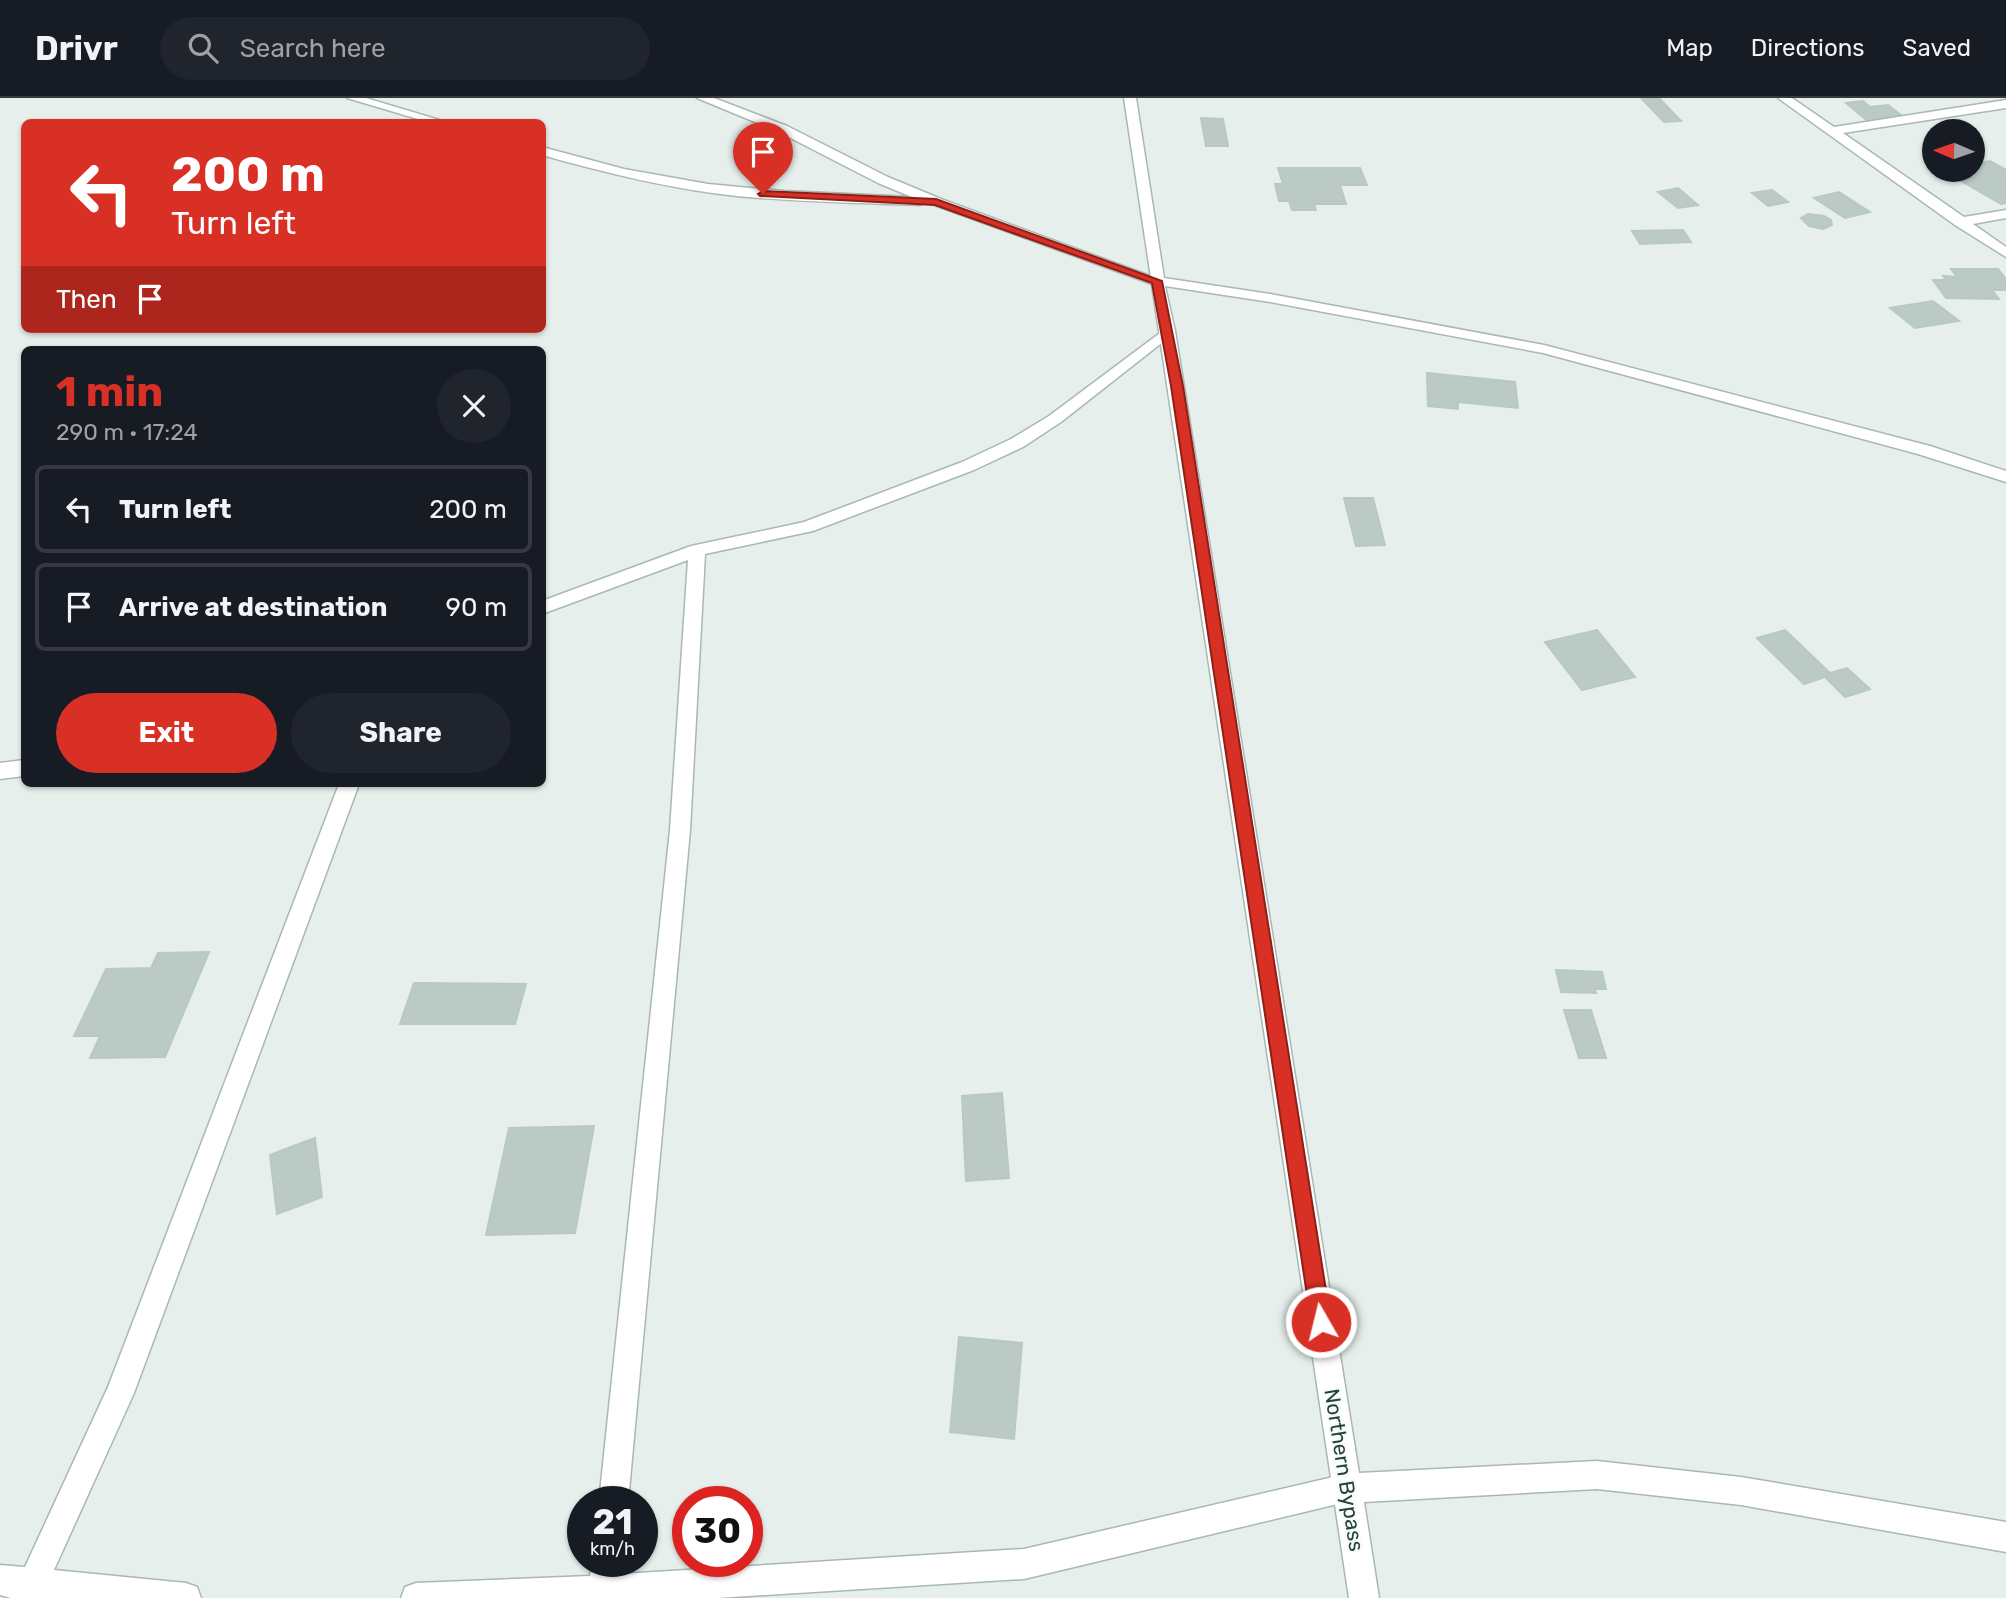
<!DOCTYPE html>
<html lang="en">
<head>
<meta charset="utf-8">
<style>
	body { margin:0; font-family:Rubik,sans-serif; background:#20242c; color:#f1f3f6; height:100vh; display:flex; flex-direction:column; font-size:26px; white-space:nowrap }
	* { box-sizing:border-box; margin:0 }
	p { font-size:23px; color:#9ea1a6 }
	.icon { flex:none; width:38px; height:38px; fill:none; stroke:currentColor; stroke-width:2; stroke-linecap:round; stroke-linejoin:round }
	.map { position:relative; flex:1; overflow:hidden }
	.drawer { position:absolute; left:21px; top:248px; width:525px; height:441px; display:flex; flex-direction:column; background:#171b24; border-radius:10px; box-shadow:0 2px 5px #0004 }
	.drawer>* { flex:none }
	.top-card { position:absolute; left:21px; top:21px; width:525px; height:214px; border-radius:10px; box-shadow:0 2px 5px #0004; background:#d93025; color:#fff; overflow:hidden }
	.needle { width:46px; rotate:272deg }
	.tools { position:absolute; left:1922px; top:21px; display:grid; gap:14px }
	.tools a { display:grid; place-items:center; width:63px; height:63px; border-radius:50%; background:#171b24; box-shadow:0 2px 5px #0004; font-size:35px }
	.speed { position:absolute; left:567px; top:1388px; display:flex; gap:14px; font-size:35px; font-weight:700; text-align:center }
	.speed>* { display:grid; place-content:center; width:91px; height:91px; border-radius:50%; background:#171b24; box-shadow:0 2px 5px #0004; line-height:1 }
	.speed small { font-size:18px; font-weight:400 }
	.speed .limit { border:10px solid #d22; background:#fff; color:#111 }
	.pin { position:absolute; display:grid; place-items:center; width:60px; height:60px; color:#fff; margin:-72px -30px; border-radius:50% 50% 50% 0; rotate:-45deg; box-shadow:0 0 7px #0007 }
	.pin .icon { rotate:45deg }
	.me { position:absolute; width:77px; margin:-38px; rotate:352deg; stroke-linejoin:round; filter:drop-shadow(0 0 5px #0008) }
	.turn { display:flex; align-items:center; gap:24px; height:147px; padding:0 35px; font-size:32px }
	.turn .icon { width:91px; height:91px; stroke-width:2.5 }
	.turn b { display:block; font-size:49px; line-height:60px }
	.then { display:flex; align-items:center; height:66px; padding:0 35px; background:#0003; gap:14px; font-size:26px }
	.round { display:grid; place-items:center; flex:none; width:74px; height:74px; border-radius:37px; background:#20242c }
	.overview { display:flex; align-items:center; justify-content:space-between; height:119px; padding:0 35px }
	h1 { font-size:42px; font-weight:700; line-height:52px; color:#d93025 }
	.cta { display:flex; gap:14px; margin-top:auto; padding:14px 35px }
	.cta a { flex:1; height:80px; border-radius:42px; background:#d93025; color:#fff; font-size:28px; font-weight:700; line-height:80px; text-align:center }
	.cta a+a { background:#20242c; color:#f1f3f6 }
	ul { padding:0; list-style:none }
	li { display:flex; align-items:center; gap:21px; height:88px; margin:0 14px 10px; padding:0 21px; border:4px solid #363941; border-radius:10px }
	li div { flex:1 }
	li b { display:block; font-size:26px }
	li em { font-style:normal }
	header { display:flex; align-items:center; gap:42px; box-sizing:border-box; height:98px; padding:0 35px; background:#171b24; border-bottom:2px solid #363941 }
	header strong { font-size:33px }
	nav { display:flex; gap:38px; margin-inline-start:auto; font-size:24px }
	.search { width:490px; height:63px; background:#20242c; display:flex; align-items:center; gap:18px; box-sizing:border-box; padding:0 24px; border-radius:38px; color:#9ea1a6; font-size:26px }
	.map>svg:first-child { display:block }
</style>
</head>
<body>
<header>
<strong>Drivr</strong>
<div class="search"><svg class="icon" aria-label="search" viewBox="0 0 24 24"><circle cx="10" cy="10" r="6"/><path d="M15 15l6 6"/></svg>Search here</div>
<nav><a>Map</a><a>Directions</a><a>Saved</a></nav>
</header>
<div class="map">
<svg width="2006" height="1500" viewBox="0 0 2006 1500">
	<rect width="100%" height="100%" fill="#e6efeb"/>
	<path fill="#bbcac4" stroke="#b8c9c2" stroke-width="2" d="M 1659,0 L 1681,23 L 1664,24 L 1642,1 Z
		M 1863,3 L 1870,9 L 1888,7 L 1901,17 L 1888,18 L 1892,22 L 1869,24 L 1846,5 Z
		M 1201,20 L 1223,21 L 1228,48 L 1206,48 Z
		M 1990,63 L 2006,72 L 2006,105 L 2001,106 L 1944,73 L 1972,72 L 1972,67 Z
		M 1278,70 L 1360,70 L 1367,87 L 1340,87 L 1346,106 L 1314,106 L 1316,112 L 1292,112 L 1289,103 L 1279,103 L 1275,86 L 1283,86 Z
		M 1678,90 L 1698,107 L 1678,110 L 1658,94 Z
		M 1772,92 L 1788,104 L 1768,108 L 1752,95 Z
		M 1839,94 L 1870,114 L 1845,120 L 1814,100 Z
		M 1808,116 L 1824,118 L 1831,122 L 1832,127 L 1823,131 L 1809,128 L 1801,120 Z
		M 1683,132 L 1691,144 L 1640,146 L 1632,133 Z
		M 1951,171 L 1998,171 L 2006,181 L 2006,192 L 1992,192 L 1999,201 L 1946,200 L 1933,182 L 1946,182 L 1943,178 L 1957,179 Z
		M 1933,203 L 1959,223 L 1915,230 L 1890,210 Z
		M 1427,275 L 1515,284 L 1518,310 L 1458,304 L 1458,311 L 1428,308 Z
		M 1344,400 L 1373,400 L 1385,447 L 1356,448 Z
		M 1597,532 L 1635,579 L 1582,592 L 1545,544 Z
		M 1785,532 L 1830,575 L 1847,570 L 1870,591 L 1845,599 L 1825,579 L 1804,586 L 1757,540 Z
		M 209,854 L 165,959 L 90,960 L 100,938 L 74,938 L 106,871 L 151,870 L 158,855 Z
		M 1556,872 L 1602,874 L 1606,891 L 1595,891 L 1596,895 L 1561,894 Z
		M 414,885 L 526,886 L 515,926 L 400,926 Z
		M 1564,912 L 1591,912 L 1606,960 L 1579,960 Z
		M 1002,995 L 1009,1080 L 966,1083 L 962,998 Z
		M 594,1028 L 575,1135 L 486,1137 L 509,1030 Z
		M 315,1040 L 322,1099 L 277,1116 L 270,1057 Z
		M 959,1239 L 1022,1245 L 1014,1341 L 950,1334 Z"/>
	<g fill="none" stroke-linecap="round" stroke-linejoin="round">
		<g stroke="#a8b8b2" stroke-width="3">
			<path id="service" d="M 347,0 L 366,0 L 446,24 L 428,24 Z
				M 697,0 L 714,0 L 787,28 L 888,79 L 941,101 L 1164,183 L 1157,187 L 1152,186 L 926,104 L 920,107 C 859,105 798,104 737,98 C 671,91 606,75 542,57 L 542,49 L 624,71 L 708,86 L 784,93 L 912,99 L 878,85 L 779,34 Z
				M 1168,229 L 1173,230 L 1175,233 L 1173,236 L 1061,324 L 1023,349 L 974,372 L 813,433 L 705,456 L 690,732 L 628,1404 L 599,1404 L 670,732 L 688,462 L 542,516 L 542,503 L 691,448 L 804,424 L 962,364 L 1011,341 L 1049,318 Z
				M 24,662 L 24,678 L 0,681 L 0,665 Z
				M 339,686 L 359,686 L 134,1295 L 54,1472 L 186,1485 L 197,1489 L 201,1500 L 11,1500 L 0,1497 L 0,1467 L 25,1469 L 108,1289 Z
				M 1346,1376 L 1356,1380 L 1360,1390 L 1356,1400 L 1346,1404 L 1024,1481 L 717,1500 L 401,1500 L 405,1489 L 416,1485 L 590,1478 L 592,1463 L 622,1463 L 621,1476 L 1024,1451 Z"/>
		</g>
		<g stroke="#a8b8b2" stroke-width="3">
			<path id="minor" d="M 1124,0 L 1136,0 L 1164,180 L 1270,196 L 1544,247 L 1930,348 L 2006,373 L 2006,384 L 1918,356 L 1543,255 L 1270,204 L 1165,188 L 1175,233 L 1359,1375 L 1597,1363 L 1741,1379 L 2006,1424 L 2006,1454 L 1741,1407 L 1597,1391 L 1364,1404 L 1379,1500 L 1349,1500 Z
				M 1778,0 L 1792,0 L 1834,29 L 2006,2 L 2006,10 L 1843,35 L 1964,119 L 2006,112 L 2006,120 L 1973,126 L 2006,149 L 2006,159 L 1955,127 Z"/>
		</g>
		<use href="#service" fill="#fff" fill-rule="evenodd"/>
		<use href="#minor" fill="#fff" fill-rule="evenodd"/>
	</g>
	<path fill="#d93025" stroke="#8d1f18" stroke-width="2" d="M 763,93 L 936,101 L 1162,183 L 1183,288 L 1331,1224 L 1328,1231 L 1321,1234 L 1314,1231 L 1311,1224 L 1171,288 L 1152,185 L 935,107 L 760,98 L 758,96 Z"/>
	<g text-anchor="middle" stroke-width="5" stroke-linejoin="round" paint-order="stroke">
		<g font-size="21" fill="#24423a" stroke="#f7fbf9">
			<text transform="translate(1344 1372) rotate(81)" y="7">Northern Bypass</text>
		</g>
	</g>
</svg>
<div class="tools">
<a><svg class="needle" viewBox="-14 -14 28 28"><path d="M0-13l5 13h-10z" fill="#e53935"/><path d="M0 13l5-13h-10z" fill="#9ea1a6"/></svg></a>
</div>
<div class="speed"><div>21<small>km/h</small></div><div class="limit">30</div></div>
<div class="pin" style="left:763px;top:96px;background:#d93025"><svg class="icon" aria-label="arrive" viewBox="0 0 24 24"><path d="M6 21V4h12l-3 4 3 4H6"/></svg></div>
<svg class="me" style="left:1321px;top:1224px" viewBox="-20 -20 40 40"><circle r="17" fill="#d93025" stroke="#fff" stroke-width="3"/><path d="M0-11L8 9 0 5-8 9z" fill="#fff"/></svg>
<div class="top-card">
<div class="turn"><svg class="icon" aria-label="left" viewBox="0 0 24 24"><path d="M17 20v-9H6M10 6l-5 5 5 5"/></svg><div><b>200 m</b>Turn left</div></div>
<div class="then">Then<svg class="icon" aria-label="arrive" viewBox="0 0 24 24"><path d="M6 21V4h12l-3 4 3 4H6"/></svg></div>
</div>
<section class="drawer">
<div class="overview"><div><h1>1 min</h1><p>290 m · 17:24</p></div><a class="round"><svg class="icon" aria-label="close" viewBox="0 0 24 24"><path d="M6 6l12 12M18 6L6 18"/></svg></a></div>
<ul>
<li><svg class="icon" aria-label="left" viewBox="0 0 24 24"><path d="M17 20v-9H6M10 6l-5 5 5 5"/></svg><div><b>Turn left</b></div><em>200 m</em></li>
<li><svg class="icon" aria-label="arrive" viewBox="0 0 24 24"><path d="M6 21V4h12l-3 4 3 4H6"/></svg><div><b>Arrive at destination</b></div><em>90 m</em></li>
</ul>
<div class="cta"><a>Exit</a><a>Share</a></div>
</section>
</div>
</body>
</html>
